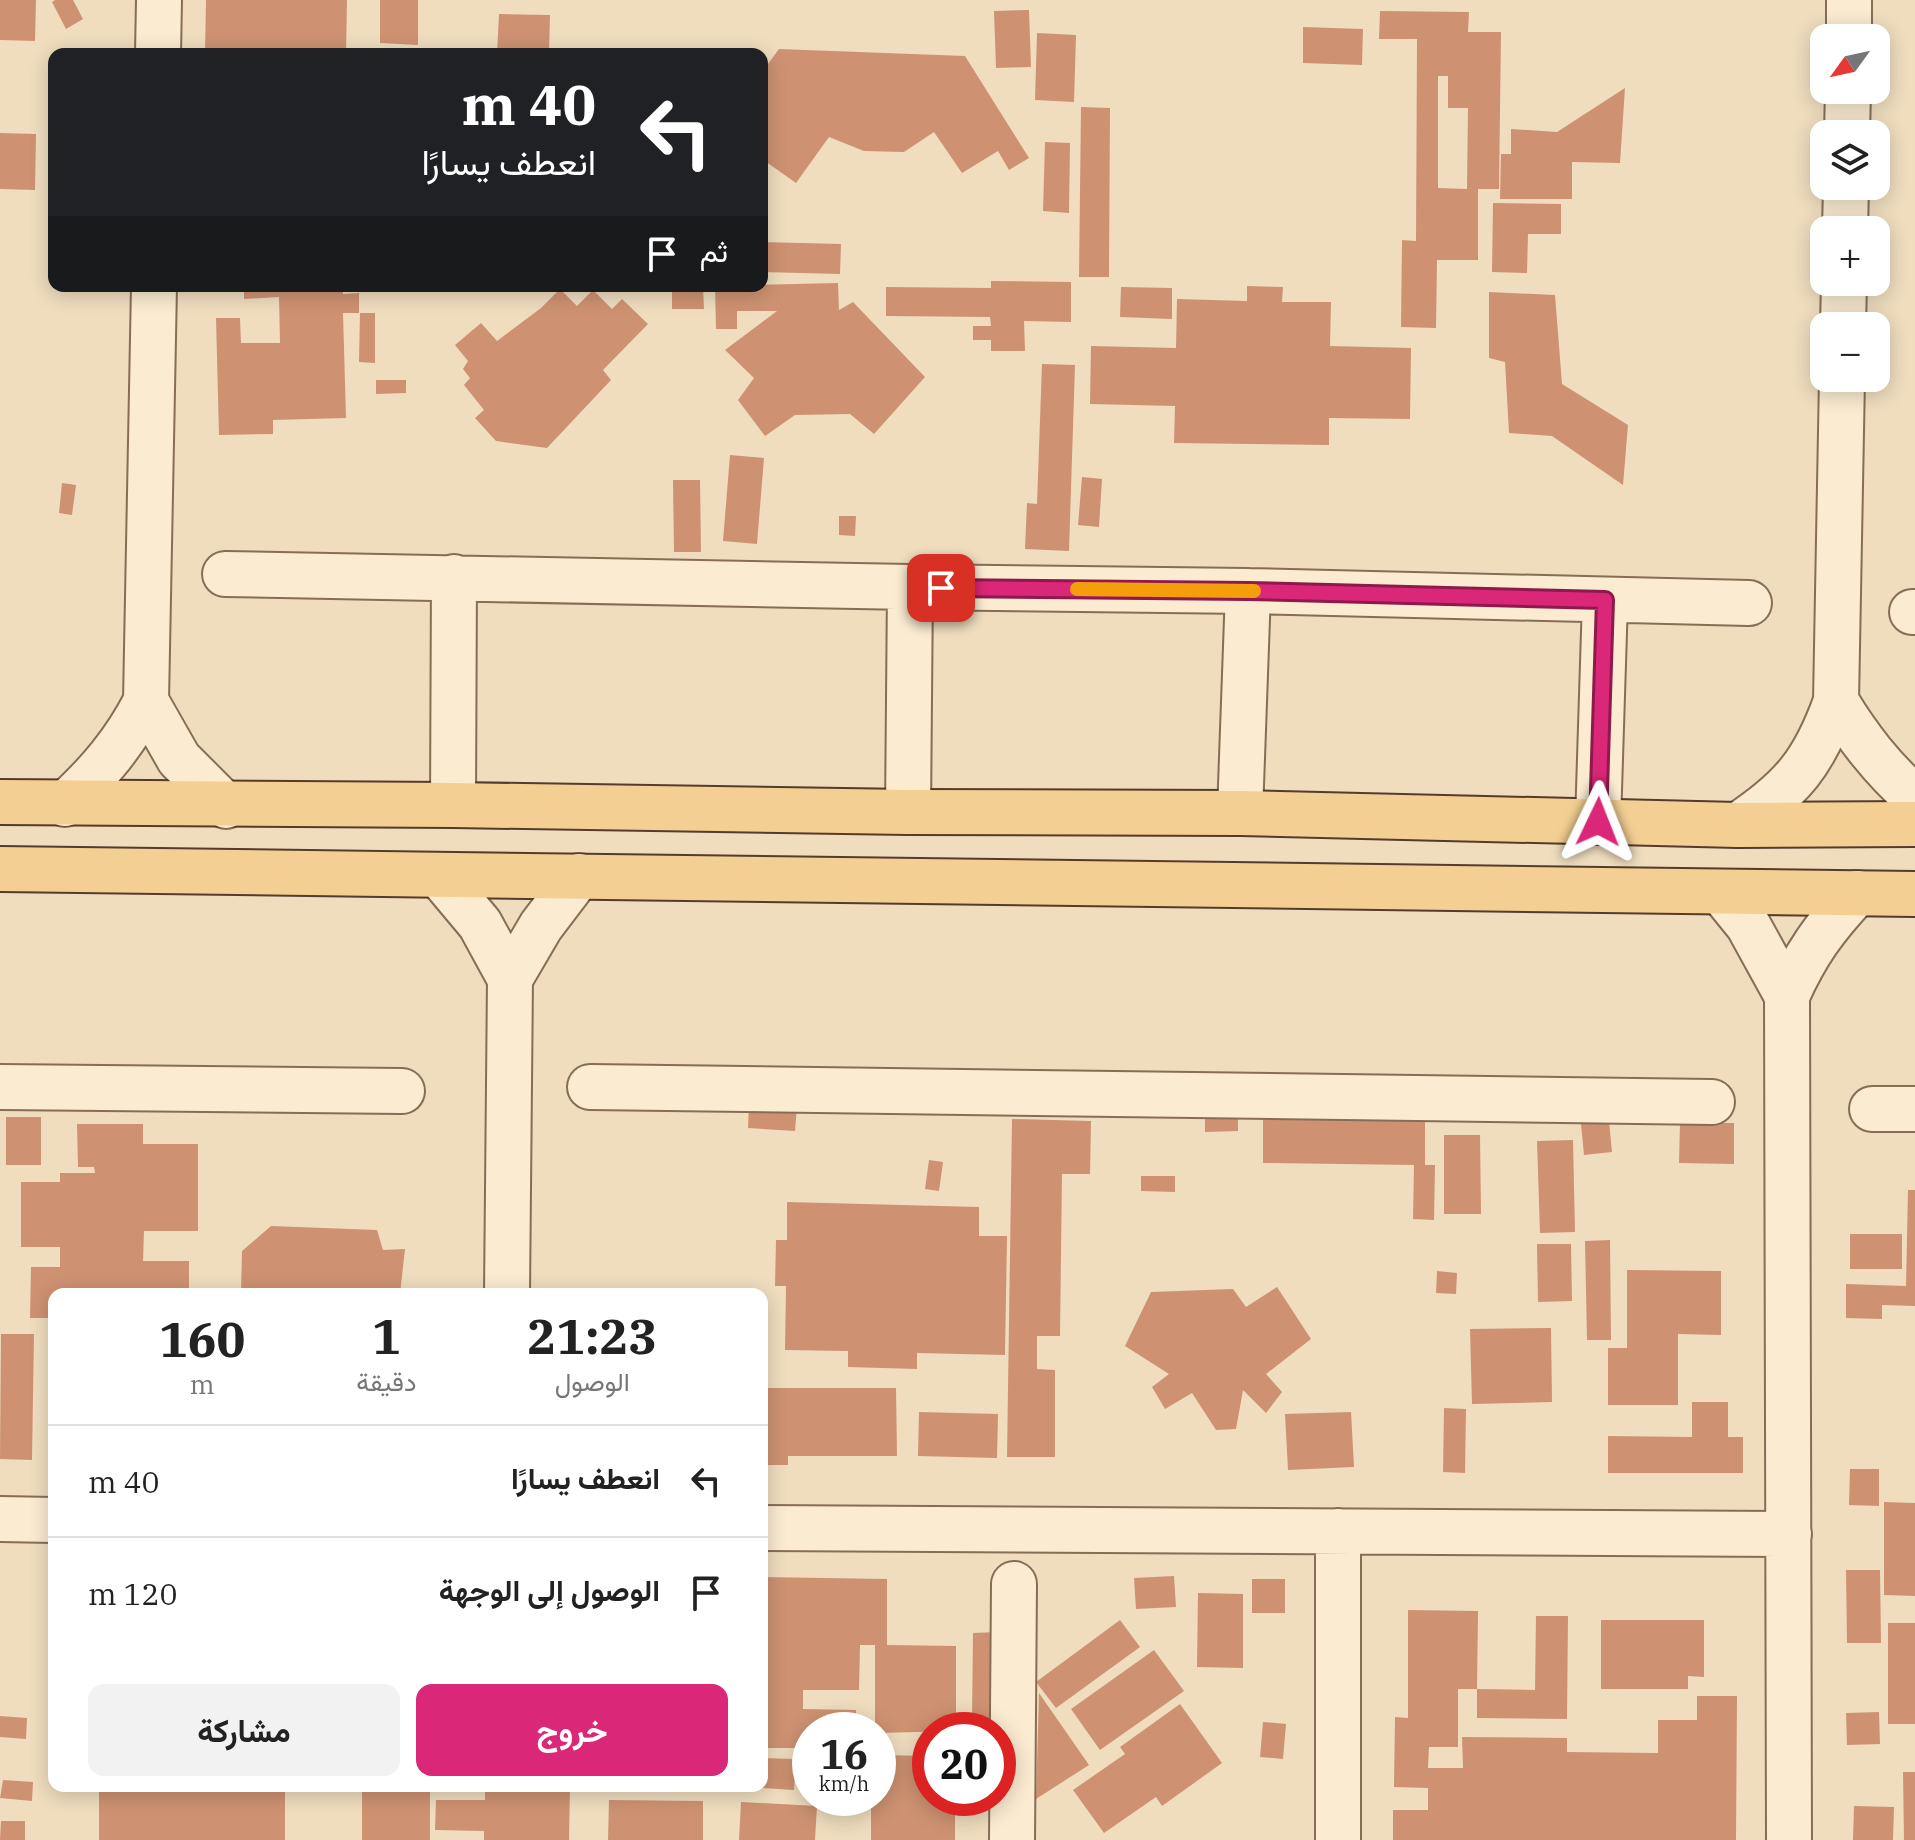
<!DOCTYPE html>
<html lang="ar">
<head>
<meta charset="utf-8">
<style>
	body { margin:0; font-family:"IBM Plex Serif",Vazirmatn,serif; background:#f2f2f2; color:#222; direction:rtl; height:100vh; display:flex; flex-direction:column; font-size:30px; white-space:nowrap }
	* { box-sizing:border-box; margin:0 }
	p { font-size:26px; color:#767676 }
	.icon { flex:none; width:44px; height:44px; fill:none; stroke:currentColor; stroke-width:2; stroke-linecap:round; stroke-linejoin:round }
	.map { position:relative; flex:1; overflow:hidden; direction:ltr }
	.sheet { position:absolute; left:48px; top:1288px; width:720px; height:504px; display:flex; flex-direction:column; background:#fff; border-radius:16px; box-shadow:0 4px 20px #0003; direction:rtl }
	.sheet>* { flex:none }
	.guide { position:absolute; left:48px; top:48px; width:720px; height:244px; border-radius:16px; box-shadow:0 4px 20px #0003; direction:rtl; background:#202124; color:#fff; overflow:hidden }
	.needle { width:52px; rotate:237deg }
	.tools { position:absolute; left:1810px; top:24px; display:grid; gap:16px }
	.tools a { display:grid; place-items:center; width:80px; height:80px; border-radius:16px; background:#fff; box-shadow:0 4px 20px #0003; font-size:40px }
	.speed { position:absolute; left:792px; top:1712px; display:flex; gap:16px; font-size:40px; font-weight:700; text-align:center }
	.speed>* { display:grid; place-content:center; width:104px; height:104px; border-radius:50%; background:#fff; box-shadow:0 4px 20px #0003; line-height:1 }
	.speed small { font-size:20px; font-weight:400 }
	.speed .limit { border:12px solid #d22; background:#fff; color:#111 }
	.pin { position:absolute; display:grid; place-items:center; width:68px; height:68px; color:#fff; margin:-34px; border-radius:16px; box-shadow:0 4px 12px #0006 }
	.me { position:absolute; width:88px; margin:-44px; rotate:2deg; stroke-linejoin:round; filter:drop-shadow(0 0 6px #0008) }
	.turn { display:flex; align-items:center; gap:28px; height:168px; padding:0 40px; font-size:36px }
	.turn .icon { width:104px; height:104px; stroke-width:2.5 }
	.turn b { display:block; font-size:56px; line-height:68px }
	.then { display:flex; align-items:center; height:76px; padding:0 40px; background:#0003; gap:16px; font-size:30px }
	.eta { display:flex; justify-content:space-evenly; align-items:center; height:136px; text-align:center }
	.eta b { font-size:48px; font-weight:700; line-height:56px }
	.button { display:flex; gap:16px; margin-top:auto; padding:16px 40px }
	.button a { flex:1; height:92px; border-radius:16px; background:#db2777; color:#fff; font-size:32px; font-weight:700; line-height:92px; text-align:center }
	.button a+a { background:#f2f2f2; color:#222 }
	ul { padding:0; list-style:none }
	li { display:flex; align-items:center; gap:24px; height:112px; padding:0 40px; border-top:2px solid #e0e0e0 }
	li div { flex:1 }
	li b { display:block; font-size:30px }
	li em { font-style:normal }
	.map>svg:first-child { display:block }
</style>
</head>
<body>
<div class="map">
<svg width="1915" height="1840" viewBox="0 0 1915 1840">
	<rect width="100%" height="100%" fill="#efddbe"/>
	<path fill="#ce9272" fill-rule="evenodd" d="M 0,0 L 36,0 L 35,41 L 0,40 Z
		M 55,0 L 73,0 L 83,19 L 66,29 L 52,2 Z
		M 206,0 L 347,0 L 346,54 L 205,54 Z
		M 380,0 L 418,0 L 418,45 L 380,43 Z
		M 1029,10 L 1031,67 L 996,68 L 994,11 Z
		M 1380,11 L 1469,12 L 1468,32 L 1501,32 L 1499,189 L 1478,189 L 1478,260 L 1437,260 L 1436,328 L 1401,327 L 1402,240 L 1416,241 L 1417,39 L 1379,39 ZM 1438,76 L 1448,76 L 1448,108 L 1468,108 L 1467,189 L 1438,188 Z
		M 499,14 L 550,15 L 549,54 L 497,54 Z
		M 1303,27 L 1363,29 L 1362,65 L 1303,63 Z
		M 1037,33 L 1076,35 L 1074,102 L 1035,100 Z
		M 779,49 L 965,56 L 1029,158 L 1009,170 L 998,151 L 962,173 L 934,132 L 904,152 L 864,151 L 829,137 L 796,183 L 762,159 L 762,72 Z
		M 1625,88 L 1620,163 L 1572,162 L 1572,199 L 1500,199 L 1501,154 L 1511,154 L 1511,129 L 1557,132 Z
		M 1081,107 L 1110,108 L 1109,277 L 1079,277 Z
		M 0,133 L 36,134 L 35,190 L 0,189 Z
		M 1045,142 L 1070,143 L 1069,213 L 1043,211 Z
		M 1493,203 L 1561,204 L 1561,234 L 1528,234 L 1527,273 L 1492,272 Z
		M 762,242 L 841,244 L 840,274 L 762,272 Z
		M 991,281 L 1071,282 L 1071,322 L 1024,321 L 1025,351 L 991,351 L 991,340 L 973,340 L 973,326 L 991,326 L 990,317 L 886,316 L 886,287 L 991,288 Z
		M 838,283 L 839,310 L 853,302 L 925,377 L 874,434 L 850,414 L 795,415 L 765,436 L 738,400 L 754,378 L 725,350 L 777,311 L 737,311 L 737,329 L 716,329 L 715,286 Z
		M 244,286 L 354,286 L 354,289 L 343,289 L 343,294 L 359,293 L 359,313 L 343,313 L 346,418 L 273,420 L 273,434 L 219,435 L 216,318 L 240,318 L 241,343 L 280,343 L 279,297 L 244,299 Z
		M 672,286 L 703,286 L 704,309 L 672,309 Z
		M 1247,286 L 1283,287 L 1282,302 L 1331,302 L 1330,346 L 1411,348 L 1410,419 L 1329,418 L 1329,445 L 1174,443 L 1175,406 L 1090,404 L 1091,346 L 1176,348 L 1177,299 L 1247,301 Z
		M 1121,287 L 1172,288 L 1172,319 L 1120,317 Z
		M 560,289 L 577,306 L 593,290 L 612,309 L 622,299 L 648,324 L 603,370 L 611,380 L 547,448 L 496,441 L 475,418 L 484,410 L 464,385 L 470,378 L 463,369 L 468,361 L 455,345 L 481,323 L 497,341 L 541,308 Z
		M 1489,292 L 1555,295 L 1562,384 L 1628,425 L 1623,485 L 1552,436 L 1509,433 L 1505,362 L 1489,358 Z
		M 360,313 L 375,313 L 375,363 L 359,362 Z
		M 1042,364 L 1075,365 L 1069,551 L 1025,549 L 1027,503 L 1037,504 Z
		M 376,380 L 406,380 L 406,393 L 376,394 Z
		M 730,455 L 764,458 L 757,544 L 723,541 Z
		M 1082,477 L 1102,479 L 1099,527 L 1078,525 Z
		M 673,480 L 700,480 L 701,552 L 674,552 Z
		M 62,483 L 76,485 L 72,515 L 59,513 Z
		M 839,516 L 856,516 L 855,536 L 839,535 Z
		M 749,1103 L 797,1107 L 795,1131 L 748,1128 Z
		M 1205,1116 L 1238,1116 L 1238,1131 L 1205,1132 Z
		M 6,1117 L 41,1117 L 41,1165 L 6,1165 Z
		M 1263,1117 L 1425,1119 L 1425,1165 L 1435,1165 L 1434,1220 L 1413,1219 L 1414,1165 L 1263,1163 Z
		M 1012,1119 L 1091,1121 L 1090,1174 L 1062,1174 L 1060,1336 L 1037,1336 L 1037,1369 L 1055,1370 L 1055,1457 L 1007,1457 Z
		M 1609,1121 L 1612,1152 L 1584,1155 L 1581,1124 Z
		M 1680,1123 L 1734,1123 L 1734,1164 L 1679,1163 Z
		M 77,1124 L 143,1124 L 143,1144 L 198,1144 L 198,1231 L 144,1231 L 143,1261 L 189,1261 L 189,1294 L 54,1294 L 54,1318 L 30,1318 L 31,1267 L 60,1267 L 60,1247 L 21,1247 L 21,1182 L 60,1182 L 60,1173 L 95,1173 L 94,1167 L 78,1167 Z
		M 1444,1135 L 1480,1135 L 1481,1214 L 1444,1214 Z
		M 1573,1140 L 1575,1232 L 1540,1233 L 1537,1141 Z
		M 929,1160 L 943,1162 L 939,1191 L 925,1189 Z
		M 1141,1176 L 1175,1176 L 1175,1192 L 1141,1191 Z
		M 1908,1190 L 1915,1190 L 1915,1306 L 1882,1305 L 1882,1319 L 1846,1318 L 1846,1284 L 1906,1286 Z
		M 787,1202 L 979,1207 L 979,1236 L 1007,1236 L 1005,1355 L 917,1353 L 917,1369 L 848,1367 L 848,1351 L 785,1350 L 786,1286 L 775,1286 L 776,1240 L 787,1240 Z
		M 271,1226 L 377,1230 L 383,1250 L 405,1249 L 400,1294 L 241,1294 L 242,1251 Z
		M 1850,1234 L 1902,1234 L 1902,1269 L 1850,1269 Z
		M 1610,1240 L 1611,1340 L 1587,1340 L 1585,1241 Z
		M 1537,1244 L 1571,1244 L 1572,1301 L 1538,1302 Z
		M 1627,1270 L 1721,1271 L 1721,1335 L 1678,1334 L 1678,1405 L 1608,1405 L 1608,1348 L 1627,1348 Z
		M 1437,1271 L 1457,1273 L 1456,1294 L 1436,1293 Z
		M 1277,1287 L 1311,1339 L 1266,1374 L 1282,1392 L 1266,1413 L 1243,1390 L 1236,1429 L 1216,1430 L 1192,1393 L 1165,1409 L 1152,1387 L 1169,1374 L 1125,1346 L 1151,1292 L 1233,1289 L 1246,1307 Z
		M 1551,1328 L 1552,1402 L 1472,1404 L 1470,1329 Z
		M 1,1334 L 34,1334 L 32,1460 L 0,1459 Z
		M 762,1388 L 896,1388 L 897,1456 L 788,1456 L 788,1465 L 762,1465 Z
		M 1692,1402 L 1728,1402 L 1728,1437 L 1743,1437 L 1743,1473 L 1608,1473 L 1608,1436 L 1692,1437 Z
		M 1444,1408 L 1466,1409 L 1465,1473 L 1443,1472 Z
		M 919,1412 L 998,1414 L 997,1458 L 918,1456 Z
		M 1351,1412 L 1354,1467 L 1288,1470 L 1285,1414 Z
		M 1850,1469 L 1879,1469 L 1879,1506 L 1849,1505 Z
		M 1884,1502 L 1915,1503 L 1915,1596 L 1884,1595 Z
		M 1846,1570 L 1880,1570 L 1881,1643 L 1847,1643 Z
		M 1174,1576 L 1176,1607 L 1136,1609 L 1134,1578 Z
		M 762,1577 L 887,1579 L 887,1645 L 956,1646 L 956,1717 L 972,1718 L 973,1633 L 997,1632 L 997,1730 L 878,1733 L 878,1730 L 875,1730 L 875,1645 L 860,1645 L 859,1690 L 803,1690 L 803,1709 L 856,1710 L 856,1730 L 810,1730 L 810,1748 L 762,1748 Z
		M 1252,1579 L 1285,1579 L 1285,1613 L 1252,1613 Z
		M 1198,1593 L 1243,1594 L 1243,1668 L 1197,1667 Z
		M 1408,1610 L 1478,1611 L 1477,1689 L 1535,1690 L 1536,1616 L 1568,1616 L 1567,1719 L 1477,1718 L 1477,1689 L 1458,1689 L 1458,1747 L 1429,1747 L 1428,1768 L 1463,1768 L 1462,1737 L 1567,1738 L 1567,1752 L 1658,1753 L 1658,1720 L 1697,1720 L 1697,1696 L 1737,1696 L 1736,1840 L 1393,1840 L 1393,1810 L 1428,1810 L 1428,1788 L 1394,1787 L 1395,1717 L 1408,1718 Z
		M 1120,1620 L 1140,1647 L 1056,1708 L 1036,1682 Z
		M 1601,1620 L 1704,1620 L 1704,1677 L 1688,1676 L 1688,1689 L 1601,1689 Z
		M 1888,1623 L 1915,1623 L 1915,1724 L 1888,1724 Z
		M 1154,1650 L 1184,1691 L 1100,1750 L 1071,1709 Z
		M 1039,1693 L 1089,1765 L 1036,1799 Z
		M 1180,1704 L 1222,1763 L 1162,1806 L 1156,1797 L 1104,1833 L 1073,1790 L 1125,1754 L 1120,1747 Z
		M 1879,1712 L 1880,1744 L 1847,1745 L 1846,1713 Z
		M 0,1716 L 27,1718 L 26,1739 L 0,1737 Z
		M 1263,1722 L 1286,1724 L 1283,1759 L 1260,1757 Z
		M 878,1755 L 930,1756 L 930,1798 L 996,1798 L 996,1808 L 955,1808 L 955,1840 L 871,1840 L 871,1807 L 858,1807 L 858,1798 L 878,1798 Z
		M 762,1758 L 796,1759 L 794,1790 L 762,1788 Z
		M 1903,1772 L 1915,1772 L 1915,1840 L 1904,1840 Z
		M 3,1780 L 33,1782 L 32,1801 L 0,1798 Z
		M 99,1786 L 285,1786 L 285,1840 L 99,1840 Z
		M 362,1786 L 430,1786 L 430,1840 L 362,1840 Z
		M 505,1786 L 570,1786 L 569,1840 L 484,1840 L 484,1831 L 435,1830 L 436,1800 L 485,1800 L 485,1789 L 505,1789 Z
		M 635,1786 L 697,1786 L 697,1790 L 635,1790 Z
		M 609,1800 L 703,1801 L 703,1840 L 608,1840 Z
		M 741,1802 L 817,1806 L 815,1840 L 739,1840 Z
		M 1854,1806 L 1894,1807 L 1893,1840 L 1853,1840 Z
		M 1,1821 L 25,1821 L 25,1840 L 0,1840 Z"/>
	<g fill="none" stroke-linecap="round" stroke-linejoin="round">
		<g stroke="#876d56" stroke-width="48">
			<path id="minor" d="M 1849,38 L 1849,0
				M 158,54 L 159,0
				M 1847,134 L 1848,90
				M 1845,230 L 1846,186
				M 1843,326 L 1844,282
				M 225,574 L 910,587 L 1248,591 L 1749,603
				M 1912,612 L 1915,612
				M 146,701 L 179,759 L 226,806
				M 1836,701 C 1859,739 1882,768 1915,798
				M 65,804 C 99,773 125,742 146,701 L 154,286
				M 453,805 L 454,577
				M 908,812 L 910,587
				M 1240,813 L 1248,591
				M 1598,822 L 1605,600
				M 1738,825 C 1792,789 1814,763 1836,701 L 1842,378
				M 439,875 L 480,924 L 510,979
				M 1722,893 L 1748,925 L 1787,996
				M 0,1087 L 402,1091
				M 590,1087 L 1712,1102
				M 1872,1109 L 1915,1109
				M 507,1294 L 510,979 L 541,926 L 579,876
				M 0,1519 L 54,1520
				M 762,1528 L 1789,1534
				M 1012,1840 L 1014,1584
				M 1338,1840 L 1338,1531
				M 1789,1840 L 1787,996 C 1806,953 1825,927 1857,893"/>
		</g>
		<g stroke="#543b2b" stroke-width="48">
			<path id="major" d="M 0,802 L 453,805 L 908,812 L 1240,813 L 1738,825 L 1915,824
				M 0,869 L 1915,894"/>
		</g>
		<use href="#minor" stroke="#faebd1" stroke-width="44"/>
		<use href="#major" stroke="#f4cf93" stroke-width="44"/>
	</g>
	<g fill="none" stroke-linecap="round" stroke-linejoin="round">
		<g stroke="#8e194d" stroke-width="20">
			<path id="route" d="M 941,588 L 1248,591 L 1605,600 L 1598,822"/>
		</g>
		<use href="#route" stroke="#db2777" stroke-width="14"/>
		<path stroke="#f59e0b" stroke-width="14" d="M 1077,589 L 1254,591"/>
	</g>
</svg>
<div class="tools">
<a><svg class="needle" viewBox="-14 -14 28 28"><path d="M0-13l5 13h-10z" fill="#e53935"/><path d="M0 13l5-13h-10z" fill="#767676"/></svg></a>
<a><svg class="icon" aria-label="layers" viewBox="0 0 24 24"><path d="M12 4l9 5-9 5-9-5zM3 14l9 5 9-5"/></svg></a>
<a>+</a>
<a>−</a>
</div>
<div class="speed"><div>16<small>km/h</small></div><div class="limit">20</div></div>
<div class="pin" style="left:941px;top:588px;background:#d93025"><svg class="icon" aria-label="arrive" viewBox="0 0 24 24"><path d="M6 21V4h12l-3 4 3 4H6"/></svg></div>
<svg class="me" style="left:1598px;top:822px" viewBox="-20 -20 40 40"><path d="M0-17L14 15 0 8-14 15z" fill="#db2777" stroke="#fff" stroke-width="4"/></svg>
<div class="guide">
<div class="turn"><svg class="icon" aria-label="left" viewBox="0 0 24 24"><path d="M17 20v-9H6M10 6l-5 5 5 5"/></svg><div><b>40 m</b>انعطف يسارًا</div></div>
<div class="then">ثم<svg class="icon" aria-label="arrive" viewBox="0 0 24 24"><path d="M6 21V4h12l-3 4 3 4H6"/></svg></div>
</div>
<section class="sheet">
<div class="eta">
<div><b>21:23</b><p>الوصول</p></div>
<div><b>1</b><p>دقيقة</p></div>
<div><b>160</b><p>m</p></div>
</div>
<ul>
<li><svg class="icon" aria-label="left" viewBox="0 0 24 24"><path d="M17 20v-9H6M10 6l-5 5 5 5"/></svg><div><b>انعطف يسارًا</b></div><em>40 m</em></li>
<li><svg class="icon" aria-label="arrive" viewBox="0 0 24 24"><path d="M6 21V4h12l-3 4 3 4H6"/></svg><div><b>الوصول إلى الوجهة</b></div><em>120 m</em></li>
</ul>
<div class="button"><a>خروج</a><a>مشاركة</a></div>
</section>
</div>
</body>
</html>
